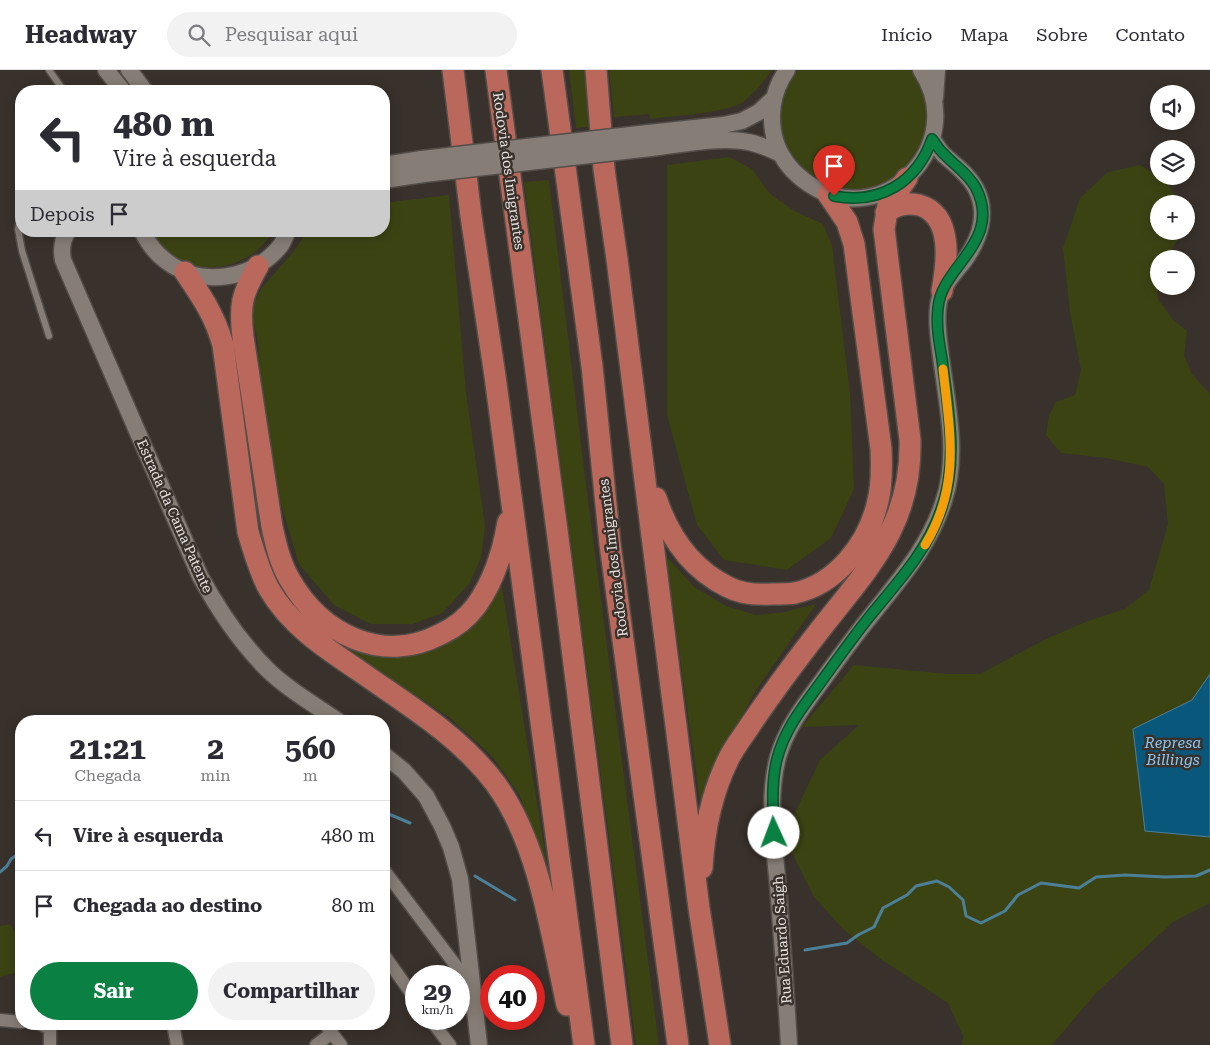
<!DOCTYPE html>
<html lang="pt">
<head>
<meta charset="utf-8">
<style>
	body { margin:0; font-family:"Roboto Serif",serif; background:#f2f2f3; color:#2b2b33; height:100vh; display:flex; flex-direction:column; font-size:19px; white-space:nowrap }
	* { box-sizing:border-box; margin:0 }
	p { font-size:16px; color:#7c7c81 }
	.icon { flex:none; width:28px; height:28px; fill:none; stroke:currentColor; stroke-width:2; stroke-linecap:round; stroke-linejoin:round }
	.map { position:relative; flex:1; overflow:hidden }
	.details { position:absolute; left:15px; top:645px; width:375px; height:315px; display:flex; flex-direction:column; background:#fff; border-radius:20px; box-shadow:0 2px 12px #0003 }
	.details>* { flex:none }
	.banner { position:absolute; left:15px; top:15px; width:375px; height:152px; border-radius:20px; box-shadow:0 2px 12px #0003; background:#fff; color:#2b2b33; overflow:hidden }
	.fabs { position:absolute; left:1150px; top:15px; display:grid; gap:10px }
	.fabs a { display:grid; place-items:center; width:45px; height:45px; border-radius:50%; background:#fff; box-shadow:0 2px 12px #0003; font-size:25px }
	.speed { position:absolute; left:405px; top:895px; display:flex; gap:10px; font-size:25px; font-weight:700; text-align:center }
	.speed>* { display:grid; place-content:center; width:65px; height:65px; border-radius:50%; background:#fff; box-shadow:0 2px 12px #0003; line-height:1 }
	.speed small { font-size:12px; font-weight:400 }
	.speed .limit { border:8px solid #d22; background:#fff; color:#111 }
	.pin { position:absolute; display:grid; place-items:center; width:42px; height:42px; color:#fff; margin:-51px -21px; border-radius:50% 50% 50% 0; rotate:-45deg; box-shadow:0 0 5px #0007 }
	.pin .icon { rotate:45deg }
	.me { position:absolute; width:55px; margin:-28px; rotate:358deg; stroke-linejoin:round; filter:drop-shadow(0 0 4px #0008) }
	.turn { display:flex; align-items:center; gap:18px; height:105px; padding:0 15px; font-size:22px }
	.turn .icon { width:65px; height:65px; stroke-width:2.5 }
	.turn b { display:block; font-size:35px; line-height:42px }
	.then { display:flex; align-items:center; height:48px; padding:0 15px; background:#0003; gap:10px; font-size:19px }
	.eta { display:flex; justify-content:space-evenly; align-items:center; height:85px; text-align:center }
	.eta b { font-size:30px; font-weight:700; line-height:35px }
	.button { display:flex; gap:10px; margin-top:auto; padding:10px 15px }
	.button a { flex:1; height:58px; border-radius:30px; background:#0b8043; color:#fff; font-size:20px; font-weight:700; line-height:58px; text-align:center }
	.button a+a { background:#f2f2f3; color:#2b2b33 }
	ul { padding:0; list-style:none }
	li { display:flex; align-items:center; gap:15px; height:70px; padding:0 15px; border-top:1px solid #e1e1e2 }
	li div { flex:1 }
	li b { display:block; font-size:19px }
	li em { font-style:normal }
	header { display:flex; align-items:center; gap:30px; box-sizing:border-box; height:70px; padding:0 25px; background:#fff; border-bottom:1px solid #e1e1e2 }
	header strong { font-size:24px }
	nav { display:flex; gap:28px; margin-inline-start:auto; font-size:18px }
	.search { width:350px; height:45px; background:#f2f2f3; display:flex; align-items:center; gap:12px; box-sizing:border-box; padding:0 18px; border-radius:28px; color:#7c7c81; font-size:19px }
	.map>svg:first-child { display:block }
</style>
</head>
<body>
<header>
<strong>Headway</strong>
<div class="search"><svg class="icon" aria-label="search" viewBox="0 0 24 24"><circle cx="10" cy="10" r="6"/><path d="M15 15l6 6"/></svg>Pesquisar aqui</div>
<nav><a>Início</a><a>Mapa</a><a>Sobre</a><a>Contato</a></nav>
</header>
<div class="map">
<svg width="1210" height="975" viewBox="0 0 1210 975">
	<rect width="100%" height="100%" fill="#39312b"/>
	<path fill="#3c4313" d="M 569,0 L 585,0 L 588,57 L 576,58 Z
		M 609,0 L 772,0 C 763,12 755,23 743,32 C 727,43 671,46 650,49 L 649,44 L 614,47 Z
		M 798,0 L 910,0 C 914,6 920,13 922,19 C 949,85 879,145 818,112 C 804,104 794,93 788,79 C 779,60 778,39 786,19 C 789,13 794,6 798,0 Z
		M 729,87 L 752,99 L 770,124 L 796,142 L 823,154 L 832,176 L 850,323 L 854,419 L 831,468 L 787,500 L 724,490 L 697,455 L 667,345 L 667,95 Z
		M 1140,95 L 1165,110 L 1181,134 L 1159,134 L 1159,161 L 1183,161 L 1166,189 L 1159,189 L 1159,199 L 1155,204 L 1158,229 L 1173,250 L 1187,261 L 1184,286 L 1192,304 L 1210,324 L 1210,604 L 1192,630 L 1133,659 L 1145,761 L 1210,767 L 1210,833 L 1173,852 L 1095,924 L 1052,975 L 962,975 L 963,966 L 948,933 L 882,890 L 843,859 L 814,827 L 789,777 L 793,747 L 820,690 L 859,655 L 802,657 L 854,595 L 948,604 L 980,604 L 1046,569 L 1088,551 L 1125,539 L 1149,520 L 1168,454 L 1164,414 L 1148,397 L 1106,388 L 1061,383 L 1046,365 L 1049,346 L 1056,332 L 1075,325 L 1081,300 L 1070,242 L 1063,178 L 1080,128 L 1108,102 Z
		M 549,110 L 586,415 L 659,975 L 636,975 L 524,112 Z
		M 449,125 L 466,323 L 485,456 L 481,488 L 469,514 L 442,543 L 413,554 L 371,554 L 334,535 L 299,494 L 274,410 L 262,344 L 258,272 L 251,240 L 261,219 L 294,181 L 307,161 L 384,161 L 384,133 Z
		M 152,161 L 273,161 C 269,167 264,175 258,179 C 237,198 204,203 178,189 C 167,182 159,172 152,161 Z
		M 666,486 L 694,517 L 726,536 L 756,545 L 784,542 L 816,534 L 756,620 L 716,694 L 701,738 Z
		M 500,506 L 551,819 L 535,764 L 519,724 L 492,686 L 450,648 L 378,600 L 332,573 L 367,585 L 399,587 L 432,581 L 457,566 Z
		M 10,854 L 21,874 L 21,901 L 0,907 L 0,856 Z"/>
	<path fill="#0a577c" stroke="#4c8099" d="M 1210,604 L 1210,767 L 1145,761 L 1133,659 L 1192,630 Z"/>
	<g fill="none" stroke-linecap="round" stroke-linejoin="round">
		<path stroke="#4c8099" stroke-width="3" d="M 384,742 L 410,753
			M 0,802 L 7,796 L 11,789 L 21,782
			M 475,806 L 515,830
			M 805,880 L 847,873 L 858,865 L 874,857 L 883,838 L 907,825 L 916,816 L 937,811 L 949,817 L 963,830 L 966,846 L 981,853 L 1005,841 L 1018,825 L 1041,813 L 1079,818 L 1096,807 L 1125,805 L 1165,807 L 1196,806 L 1210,800"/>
		<g stroke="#534d49" stroke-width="9">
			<path id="lane" d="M 49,0 L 64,21
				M 21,145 L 18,159 L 22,181 L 49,266"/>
		</g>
		<g stroke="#534d49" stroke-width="15">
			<path id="street" d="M 384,800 L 472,917
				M 384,885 L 416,930
				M 430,949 L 450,975
				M 0,950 L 21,952
				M 40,954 L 50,959 L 50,975
				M 173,954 L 177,975
				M 325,954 L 341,975
				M 316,975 L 332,963"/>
		</g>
		<g stroke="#534d49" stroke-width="19">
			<path id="secondary" d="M 106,0 L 123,21
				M 129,0 L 145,21
				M 787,0 C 772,21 768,48 776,73 C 782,90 794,104 809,114 C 883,164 970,74 921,0
				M 935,28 L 937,0
				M 648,63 L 723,55 L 742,51 L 759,42 L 774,28
				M 651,78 C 680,75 719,66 748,72 C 760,74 770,79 781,84
				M 384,95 L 422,89
				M 384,110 L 424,104
				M 68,161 C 62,170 61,180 63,190 L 200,506 C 219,541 241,574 270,602 C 290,621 315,635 338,651
				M 142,161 C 148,173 155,183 166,191 C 201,218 254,210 281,175 C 284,171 285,166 288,161
				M 384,685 L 404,701 L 426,726 L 442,756 L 451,777 L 460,809 L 479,975
				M 789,975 C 786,922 782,869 778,816 C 774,774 767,729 778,687 C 786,659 802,638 819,615 C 836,592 852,569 870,547 C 899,510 930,476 944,430 C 959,385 947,334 941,287 C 939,271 936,254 938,238 C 939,219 953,205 964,191 C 980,169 989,142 975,117 C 967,103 955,95 944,85 C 939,80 936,74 932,69"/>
		</g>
		<g stroke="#534d49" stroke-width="24">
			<path id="highway" d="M 453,0 L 471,146 L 495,306 L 584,975
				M 496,0 L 560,483 L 622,975
				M 552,0 L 592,296 L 610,474 L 678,975
				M 596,0 L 604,99 L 617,189 L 699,838 L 720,975
				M 886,142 C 896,135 906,132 919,135 C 954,145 947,194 942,221
				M 258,196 C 242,224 239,235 243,267 L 272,457 C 276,475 280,493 290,510 C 321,564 382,595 441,564 C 454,558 467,548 476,536 C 494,511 503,482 508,452
				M 185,202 C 202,227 215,246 223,275 L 248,462 C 254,481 259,501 269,519 C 289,554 325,578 358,600 C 406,634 459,665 495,713 C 539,772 551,864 567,935
				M 656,428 C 669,467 691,499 728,517 C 741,524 759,525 773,524 C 780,524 788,524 795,523 C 836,514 867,475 877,435 C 882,417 882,398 881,379 L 854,174 L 847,152 L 828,124
				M 702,798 C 704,761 712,722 729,688 C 735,676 744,665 751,654 C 774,620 798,588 823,556 C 871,495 912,453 910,370 L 884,159 L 888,135 L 907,108"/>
		</g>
		<use href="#lane" stroke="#867d76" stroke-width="6"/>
		<use href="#street" stroke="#867d76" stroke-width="12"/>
		<use href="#secondary" stroke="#867d76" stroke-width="16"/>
		<use href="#highway" stroke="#ba685b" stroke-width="21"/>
		<g stroke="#534d49" stroke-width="19" stroke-linecap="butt">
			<path id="secondary-bridge" d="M 422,89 L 648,63
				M 424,104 L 651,78"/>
		</g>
		<use href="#secondary-bridge" stroke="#867d76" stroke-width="16"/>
	</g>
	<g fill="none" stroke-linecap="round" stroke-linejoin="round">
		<g stroke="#07532c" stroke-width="12">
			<path id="route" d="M 774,763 C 773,739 771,713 777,689 C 785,658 803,637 821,612 C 837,590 853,567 870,546 C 897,513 927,481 941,440 C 959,391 948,339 942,289 C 939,272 936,255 938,238 C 941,196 1003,172 976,118 C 968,103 955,96 944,84 C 939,80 936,74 932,69 C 917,112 880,135 834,126"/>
		</g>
		<use href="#route" stroke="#0b8043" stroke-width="9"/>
		<path stroke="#f59e0b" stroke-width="9" d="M 925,475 C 961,416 950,363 943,299"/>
	</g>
	<g text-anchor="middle" stroke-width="5" stroke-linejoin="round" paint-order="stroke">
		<g font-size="14" fill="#e6e1de" stroke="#39312b">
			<text transform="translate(509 101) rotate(82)" y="5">Rodovia dos Imigrantes</text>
			<text transform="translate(175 446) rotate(66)" y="5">Estrada da Cama Patente</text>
			<text transform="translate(613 488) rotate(-97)" y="5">Rodovia dos Imigrantes</text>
			<text transform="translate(782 870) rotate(-94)" y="5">Rua Eduardo Saigh</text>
		</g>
		<g font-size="15" font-style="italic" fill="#89c7f0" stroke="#39312b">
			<text x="1173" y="678">Represa<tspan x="1173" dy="17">Billings</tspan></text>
		</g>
	</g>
</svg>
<div class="fabs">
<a><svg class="icon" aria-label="sound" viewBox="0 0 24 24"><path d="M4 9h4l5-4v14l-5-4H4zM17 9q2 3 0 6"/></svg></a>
<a><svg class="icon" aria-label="layers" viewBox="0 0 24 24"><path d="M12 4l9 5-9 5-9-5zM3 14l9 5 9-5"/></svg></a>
<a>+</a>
<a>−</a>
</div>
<div class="speed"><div>29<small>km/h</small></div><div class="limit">40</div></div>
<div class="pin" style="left:834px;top:126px;background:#d93025"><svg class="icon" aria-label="arrive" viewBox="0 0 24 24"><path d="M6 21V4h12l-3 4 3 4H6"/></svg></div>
<svg class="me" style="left:774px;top:763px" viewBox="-20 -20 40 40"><circle r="19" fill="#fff"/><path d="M0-13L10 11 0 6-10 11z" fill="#0b8043"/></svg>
<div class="banner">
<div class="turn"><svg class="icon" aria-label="left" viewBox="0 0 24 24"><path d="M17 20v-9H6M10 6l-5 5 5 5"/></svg><div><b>480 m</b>Vire à esquerda</div></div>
<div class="then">Depois<svg class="icon" aria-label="arrive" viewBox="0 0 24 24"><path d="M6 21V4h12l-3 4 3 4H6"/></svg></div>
</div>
<section class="details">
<div class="eta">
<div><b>21:21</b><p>Chegada</p></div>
<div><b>2</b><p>min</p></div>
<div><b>560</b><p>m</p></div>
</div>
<ul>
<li><svg class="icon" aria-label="left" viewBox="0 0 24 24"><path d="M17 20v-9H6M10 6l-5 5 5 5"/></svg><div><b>Vire à esquerda</b></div><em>480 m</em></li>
<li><svg class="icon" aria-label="arrive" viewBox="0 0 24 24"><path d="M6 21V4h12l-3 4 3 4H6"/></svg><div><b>Chegada ao destino</b></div><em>80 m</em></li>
</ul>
<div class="button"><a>Sair</a><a>Compartilhar</a></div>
</section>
</div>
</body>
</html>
